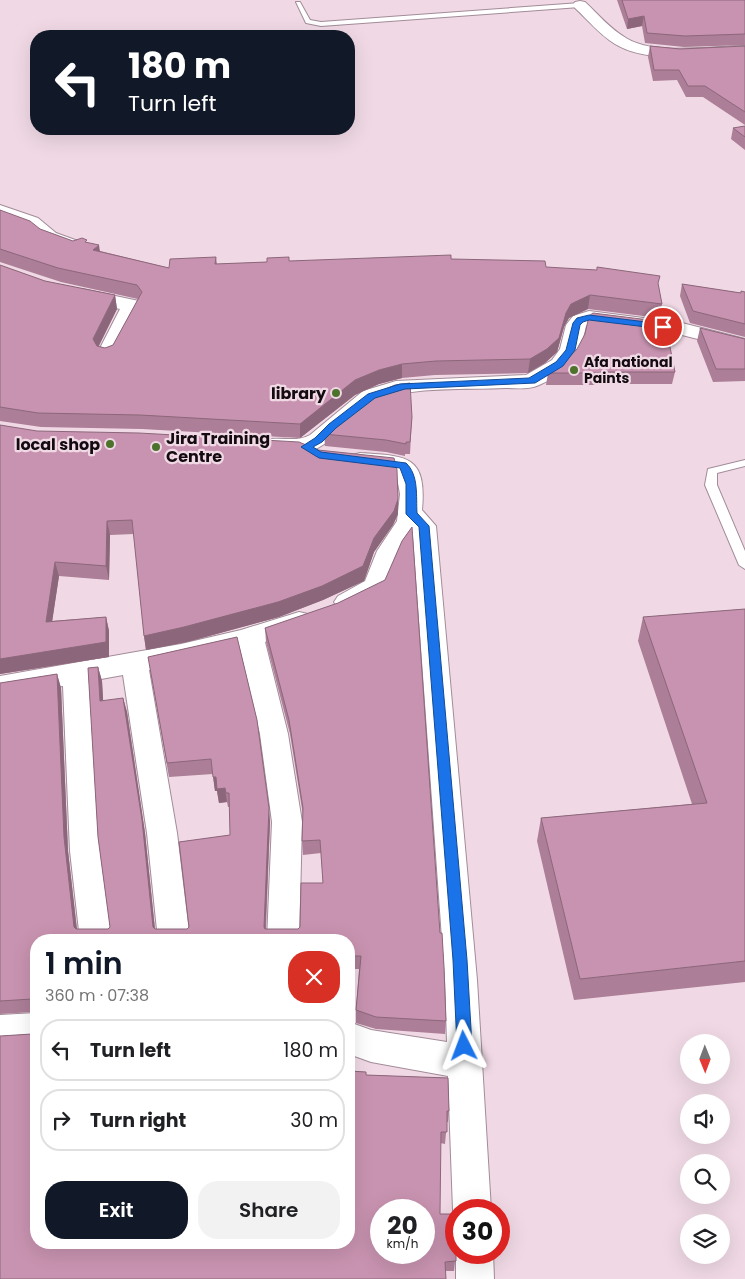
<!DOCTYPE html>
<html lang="en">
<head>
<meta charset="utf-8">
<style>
	body { margin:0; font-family:Poppins,sans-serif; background:#f2f2f2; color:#202124; height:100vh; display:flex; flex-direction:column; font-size:19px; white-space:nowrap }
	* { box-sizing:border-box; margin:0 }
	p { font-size:16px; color:#757577 }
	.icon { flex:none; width:28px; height:28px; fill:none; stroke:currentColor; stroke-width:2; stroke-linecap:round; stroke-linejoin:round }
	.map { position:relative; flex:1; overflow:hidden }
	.details { position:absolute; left:30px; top:934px; width:325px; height:315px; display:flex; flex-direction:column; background:#fff; border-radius:20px; box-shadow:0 5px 20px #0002 }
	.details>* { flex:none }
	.hud { position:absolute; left:30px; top:30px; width:325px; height:105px; border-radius:20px; box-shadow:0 5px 20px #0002; background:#111827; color:#fff; overflow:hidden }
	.needle { width:32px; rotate:179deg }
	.tools { position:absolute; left:680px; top:1034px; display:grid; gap:10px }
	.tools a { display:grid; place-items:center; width:50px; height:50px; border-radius:50%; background:#fff; box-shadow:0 5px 20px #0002; font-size:25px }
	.speed { position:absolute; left:370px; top:1199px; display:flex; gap:10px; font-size:25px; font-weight:700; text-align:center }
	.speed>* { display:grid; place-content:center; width:65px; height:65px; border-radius:50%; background:#fff; box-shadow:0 5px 20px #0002; line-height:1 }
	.speed small { font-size:12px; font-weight:400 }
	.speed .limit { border:8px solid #d22; background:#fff; color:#111 }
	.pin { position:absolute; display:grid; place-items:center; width:42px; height:42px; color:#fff; margin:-21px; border:2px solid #fff; border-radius:50%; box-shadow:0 1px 5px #0007 }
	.me { position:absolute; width:55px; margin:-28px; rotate:357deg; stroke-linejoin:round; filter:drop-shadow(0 0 4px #0008) }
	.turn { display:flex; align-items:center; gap:18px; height:105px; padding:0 15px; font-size:22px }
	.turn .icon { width:65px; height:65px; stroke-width:2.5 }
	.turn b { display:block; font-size:35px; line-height:42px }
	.round { display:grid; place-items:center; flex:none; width:52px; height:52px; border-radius:20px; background:#f2f2f2 }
	.overview { display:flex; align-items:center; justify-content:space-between; height:85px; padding:0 15px }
	h1 { font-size:30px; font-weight:600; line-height:38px; color:#111827 }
	.cta { display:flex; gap:10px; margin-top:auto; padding:10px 15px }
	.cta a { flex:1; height:58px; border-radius:20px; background:#111827; color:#fff; font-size:20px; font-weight:600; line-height:58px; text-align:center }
	.cta a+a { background:#f2f2f2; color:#202124 }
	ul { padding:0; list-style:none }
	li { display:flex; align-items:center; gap:15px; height:62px; margin:0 10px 8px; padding:0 5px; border:2px solid #e0e0e0; border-radius:20px }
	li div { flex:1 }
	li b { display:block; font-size:19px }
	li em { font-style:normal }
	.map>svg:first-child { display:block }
</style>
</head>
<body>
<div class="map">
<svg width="745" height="1279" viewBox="0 0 745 1279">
	<rect width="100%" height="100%" fill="#f0d9e5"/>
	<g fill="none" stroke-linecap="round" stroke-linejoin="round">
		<g stroke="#a28c98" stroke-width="2">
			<path id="lane" d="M 296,2 L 300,2 L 310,20 L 321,22 L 580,3 L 583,5 L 580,7 L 321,26 L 306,23 Z
				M 745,460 L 745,466 L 717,473 L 717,485 L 745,551 L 745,569 L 739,565 L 705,485 L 708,469 Z"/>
		</g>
		<g stroke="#a28c98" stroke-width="2">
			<path id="street" d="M 580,1 L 585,2 C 598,14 610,29 626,38 C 655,56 711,46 745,46 L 745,54 C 707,55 649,65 615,44 C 600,35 588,20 575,8 L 573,5 L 575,2 Z
				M 0,205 L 38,218 L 56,233 L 78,241 L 80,245 L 78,249 C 56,254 42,235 26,226 C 18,221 8,219 0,216 Z
				M 82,289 L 139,301 L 142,305 L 114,358 L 107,360 L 100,358 L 97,354 L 120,309 L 75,299 L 72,295 L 75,291 Z
				M 589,311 L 682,323 L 745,339 L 745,351 L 682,335 L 590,323 L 586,326 C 579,357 570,372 539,385 C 529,390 515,388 505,388 C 468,390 413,386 380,400 C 374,403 367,409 362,414 C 326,442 315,463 265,450 L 262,445 L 265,440 C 281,436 296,443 310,435 L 363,391 L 396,381 L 526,375 L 552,360 L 560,349 L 566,325 L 573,316 Z
				M 360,453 C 407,456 427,455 422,510 L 436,526 L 477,980 L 491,1210 L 456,1210 L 456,1217 L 453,1210 L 448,1076 L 371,1062 L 349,1054 L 349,1022 L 371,1030 L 447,1042 L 445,980 L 413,537 L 401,552 L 384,593 L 356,608 L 347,611 L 338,608 L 334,602 L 338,596 L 365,581 L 377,551 L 397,521 L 400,494 L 396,472 L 392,469 L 352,465 L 349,460 L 352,455 Z
				M 299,612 L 308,614 L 312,621 L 308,628 L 265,642 L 288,734 L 302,822 L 299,940 L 267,940 L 272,822 L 260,734 L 240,649 L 149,670 L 177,833 L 190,940 L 158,940 L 147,833 L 123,675 L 90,681 L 100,851 L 112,940 L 80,940 L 70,851 L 63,686 L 0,696 L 0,676 L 181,644 L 241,630 Z
				M 36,1013 L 36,1045 L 0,1047 L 0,1015 Z
				M 456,1249 L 456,1252 L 493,1252 L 494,1279 L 456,1279 Z"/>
		</g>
		<use href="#lane" fill="#fff" fill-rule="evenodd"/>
		<use href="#street" fill="#fff" fill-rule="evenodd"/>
	</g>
	<path fill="#ac7e97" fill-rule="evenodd" d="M 617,0 L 745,0 L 745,45 L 684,47 L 645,43 L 642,26 L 627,29 Z
		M 650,46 L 680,49 L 745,46 L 745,125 L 703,97 L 686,97 L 677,80 L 653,81 L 648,57 Z
		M 745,126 L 745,150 L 731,139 L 733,128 Z
		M 0,210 L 40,229 L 73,241 L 88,243 L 100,251 L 169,268 L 216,257 L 217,264 L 289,261 L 451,259 L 546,267 L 658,285 L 662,304 L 659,318 L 588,309 L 569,318 L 564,327 L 557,352 L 545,363 L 528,373 L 435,375 L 402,378 L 379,384 L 355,395 L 300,438 L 142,429 L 41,427 L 0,421 L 0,265 L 45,281 L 115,295 L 117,309 L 99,346 L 105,348 L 113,345 L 138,299 L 61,282 L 0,262 Z
		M 682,284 L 741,293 L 745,292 L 745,337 L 690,323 L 680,296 Z
		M 700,328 L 745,339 L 745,381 L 713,382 L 697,341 Z
		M 564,363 L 675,372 L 672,384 L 599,384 L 599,385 L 546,385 L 548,373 Z
		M 412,417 L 410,454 L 405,454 L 405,456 L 386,452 L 325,446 L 324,434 Z
		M 0,425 L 398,499 L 398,514 L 393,525 L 374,552 L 364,581 L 323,600 L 279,617 L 187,642 L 146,650 L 144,636 L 134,534 L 110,535 L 109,580 L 59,576 L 52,621 L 106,617 L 109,631 L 109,657 L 0,674 Z
		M 412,527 L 440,933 L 442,933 L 444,967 L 446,1021 L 445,1034 L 376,1029 L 356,1023 L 356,1010 L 359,969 L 349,969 L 349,940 L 36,940 L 36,1242 L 349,1242 L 349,1071 L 366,1072 L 366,1075 L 448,1078 L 449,1111 L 448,1122 L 447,1122 L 445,1144 L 440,1143 L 440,1214 L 456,1214 L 456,1251 L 454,1271 L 445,1271 L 446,1279 L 0,1279 L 0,1036 L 32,1034 L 32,1012 L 0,1014 L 0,683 L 57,674 L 61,688 L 68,851 L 77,929 L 108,929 L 110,927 L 98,837 L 88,668 L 98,667 L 102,681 L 103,701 L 123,698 L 127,712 L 145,833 L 155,929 L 187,929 L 189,927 L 179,842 L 230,835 L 230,807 L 228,807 L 227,802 L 219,803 L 217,791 L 215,791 L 213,774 L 169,777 L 148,657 L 237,637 L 257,720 L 270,822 L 266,929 L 298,929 L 300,927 L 301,883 L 323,883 L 321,853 L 303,855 L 302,841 L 303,815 L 290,734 L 266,642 L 265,628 L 338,603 L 385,580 L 402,541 ZM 381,1210 L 424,1210 L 424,1252 L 381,1252 Z
		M 745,609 L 745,982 L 574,1000 L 537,841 L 541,818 L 692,804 L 638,641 L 643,617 Z"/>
	<path fill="#8c677b" d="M 644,16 L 642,26 L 627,29 L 628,19 Z
		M 99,245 L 101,259 L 93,250 Z
		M 115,295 L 117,309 L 95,353 L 93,339 Z
		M 590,295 L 588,309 L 569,318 L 564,327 L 557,352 L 545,363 L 528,373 L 530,359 L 571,304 Z
		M 402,364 L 402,378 L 379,384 L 355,395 L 300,438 L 300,424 L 355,380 L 379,370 Z
		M 398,499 L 398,514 L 393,525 L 374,552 L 364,581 L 323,600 L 279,617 L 187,642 L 146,650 L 144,636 L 374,538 Z
		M 107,521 L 110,535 L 109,580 L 106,566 Z
		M 55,562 L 59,576 L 50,636 L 46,622 Z
		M 106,617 L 109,631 L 109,657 L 0,674 L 0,659 Z
		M 98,667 L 102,681 L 104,715 L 100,701 Z
		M 57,674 L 61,688 L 68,851 L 78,940 L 74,927 L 64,837 Z
		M 123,698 L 127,712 L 145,833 L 156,940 L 153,927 Z
		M 213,777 L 216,777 L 225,788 L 227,802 L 219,803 L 217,791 L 215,791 Z
		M 269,808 L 270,822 L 265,937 L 264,927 Z"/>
	<path fill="#c893b0" stroke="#8c677b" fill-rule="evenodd" d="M 622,0 L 745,0 L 745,34 L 685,36 L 647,33 L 644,16 L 628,19 Z
		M 650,46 L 680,49 L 745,46 L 745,112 L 705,86 L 688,86 L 679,70 L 654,70 Z
		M 745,126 L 745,137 L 733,128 Z
		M 0,210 L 30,221 L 40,229 L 73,241 L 82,238 L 87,240 L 85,242 L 99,245 L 93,250 L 169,268 L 170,259 L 216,257 L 215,264 L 267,262 L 267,258 L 289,257 L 289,261 L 451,255 L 451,259 L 545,261 L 546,267 L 597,270 L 597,267 L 660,276 L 658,283 L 662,304 L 590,295 L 571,304 L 566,313 L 559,338 L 547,349 L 530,359 L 436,361 L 402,364 L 379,370 L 355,380 L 300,424 L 140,415 L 38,413 L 0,407 L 0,265 L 45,281 L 115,295 L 93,339 L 97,346 L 105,348 L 113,345 L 142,292 L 137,285 L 58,268 L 0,249 Z
		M 682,284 L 741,293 L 741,291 L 745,292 L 745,324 L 693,311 Z
		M 593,313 L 665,322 L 675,372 L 600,372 L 601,373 L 548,373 L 564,363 L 577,349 L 585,334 L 589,316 Z
		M 700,328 L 745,339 L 745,369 L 716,369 Z
		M 410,383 L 412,417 L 410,442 L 406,442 L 406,444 L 386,440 L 324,434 L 372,395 L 395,385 Z
		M 0,425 L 37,431 L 139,433 L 299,442 L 318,450 L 394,458 L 397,470 L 398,499 L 394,511 L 374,538 L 363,566 L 322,586 L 278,602 L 184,627 L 144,636 L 132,520 L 107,521 L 106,566 L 55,562 L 46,622 L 106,617 L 106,642 L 0,659 Z
		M 412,527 L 440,933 L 442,933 L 444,967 L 446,1021 L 376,1017 L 356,1010 L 361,956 L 349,956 L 349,940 L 296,940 L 296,936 L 168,940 L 36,940 L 36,1242 L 349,1242 L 349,1071 L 366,1072 L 366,1075 L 448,1078 L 449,1111 L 447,1111 L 447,1132 L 441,1132 L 440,1214 L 456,1214 L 456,1261 L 445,1262 L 446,1279 L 0,1279 L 0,1036 L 32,1034 L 32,999 L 0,1001 L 0,683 L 57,674 L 64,837 L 74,927 L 76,929 L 108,929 L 110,927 L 98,837 L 88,668 L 98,667 L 100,701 L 123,698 L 142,820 L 153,927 L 155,929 L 187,929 L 189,927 L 179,842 L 230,835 L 229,793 L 226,793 L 225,788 L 217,789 L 216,777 L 213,777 L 211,759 L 167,763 L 148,657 L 237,637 L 257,720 L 269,808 L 264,927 L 265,929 L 298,929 L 300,927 L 301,883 L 323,883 L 320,840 L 302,841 L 303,808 L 289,720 L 265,628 L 338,603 L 385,580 L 402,541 ZM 381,1210 L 424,1210 L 424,1252 L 381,1252 Z
		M 745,609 L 745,961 L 580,979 L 541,818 L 707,803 L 643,617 Z"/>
	<path fill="#1a73e8" stroke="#114b97" d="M 589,315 L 663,324 L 667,327 L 663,329 L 589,320 L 583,322 L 580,325 L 575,350 L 563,366 L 535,383 L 405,389 L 375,398 L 336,428 L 322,442 L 313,447 L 321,452 L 406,463 C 419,475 416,497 417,513 L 429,526 L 467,960 L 472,1046 L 470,1050 L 464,1053 L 459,1050 L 457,1046 L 453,960 L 419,527 L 406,514 L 406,484 L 400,468 L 319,458 L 301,447 L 315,438 L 329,424 L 368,394 L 400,384 L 529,378 L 556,362 L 566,350 L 573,323 L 577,318 Z"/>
	<g fill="#4d722c" stroke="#f0d9e5" stroke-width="2">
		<circle cx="574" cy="370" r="5"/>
		<circle cx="336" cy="393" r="5"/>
		<circle cx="110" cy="444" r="5"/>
		<circle cx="156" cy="447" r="5"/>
	</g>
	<g text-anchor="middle" stroke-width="4.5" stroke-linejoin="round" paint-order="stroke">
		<g font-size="14" font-weight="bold" fill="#130b0f" stroke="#f0d9e5" text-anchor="start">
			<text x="584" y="367">Afa national<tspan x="584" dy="16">Paints</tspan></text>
		</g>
		<g font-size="16" font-weight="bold" fill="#130b0f" stroke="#f0d9e5" text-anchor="end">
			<text x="326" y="399">library</text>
			<text x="166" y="444" text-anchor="start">Jira Training<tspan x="166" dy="18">Centre</tspan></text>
			<text x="100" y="450">local shop</text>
		</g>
	</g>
</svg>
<div class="tools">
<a><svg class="needle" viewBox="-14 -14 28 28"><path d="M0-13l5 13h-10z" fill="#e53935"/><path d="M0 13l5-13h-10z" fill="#757577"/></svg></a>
<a><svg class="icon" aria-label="sound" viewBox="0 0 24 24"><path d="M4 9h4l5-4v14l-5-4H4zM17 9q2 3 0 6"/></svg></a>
<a><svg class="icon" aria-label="search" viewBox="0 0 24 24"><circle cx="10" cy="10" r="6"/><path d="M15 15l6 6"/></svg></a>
<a><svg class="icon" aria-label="layers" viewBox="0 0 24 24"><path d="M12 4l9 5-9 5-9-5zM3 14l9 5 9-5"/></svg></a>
</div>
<div class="speed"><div>20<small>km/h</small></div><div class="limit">30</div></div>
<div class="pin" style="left:663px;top:327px;background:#d93025"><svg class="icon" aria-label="arrive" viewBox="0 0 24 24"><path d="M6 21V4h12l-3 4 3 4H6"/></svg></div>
<svg class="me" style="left:464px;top:1046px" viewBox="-20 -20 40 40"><path d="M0-17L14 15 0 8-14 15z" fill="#1a73e8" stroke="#fff" stroke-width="4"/></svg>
<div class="hud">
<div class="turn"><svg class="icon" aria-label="left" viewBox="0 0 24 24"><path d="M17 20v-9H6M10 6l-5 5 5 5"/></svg><div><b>180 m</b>Turn left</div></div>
</div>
<section class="details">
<div class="overview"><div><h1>1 min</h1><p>360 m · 07:38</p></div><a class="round" style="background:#d93025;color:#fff"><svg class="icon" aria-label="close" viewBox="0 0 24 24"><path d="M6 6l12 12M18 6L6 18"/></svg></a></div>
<ul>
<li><svg class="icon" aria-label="left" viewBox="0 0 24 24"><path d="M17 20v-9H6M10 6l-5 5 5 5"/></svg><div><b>Turn left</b></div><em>180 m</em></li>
<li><svg class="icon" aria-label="right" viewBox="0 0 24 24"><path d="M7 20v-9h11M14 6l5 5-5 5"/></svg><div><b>Turn right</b></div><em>30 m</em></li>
</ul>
<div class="cta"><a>Exit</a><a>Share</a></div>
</section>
</div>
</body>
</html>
